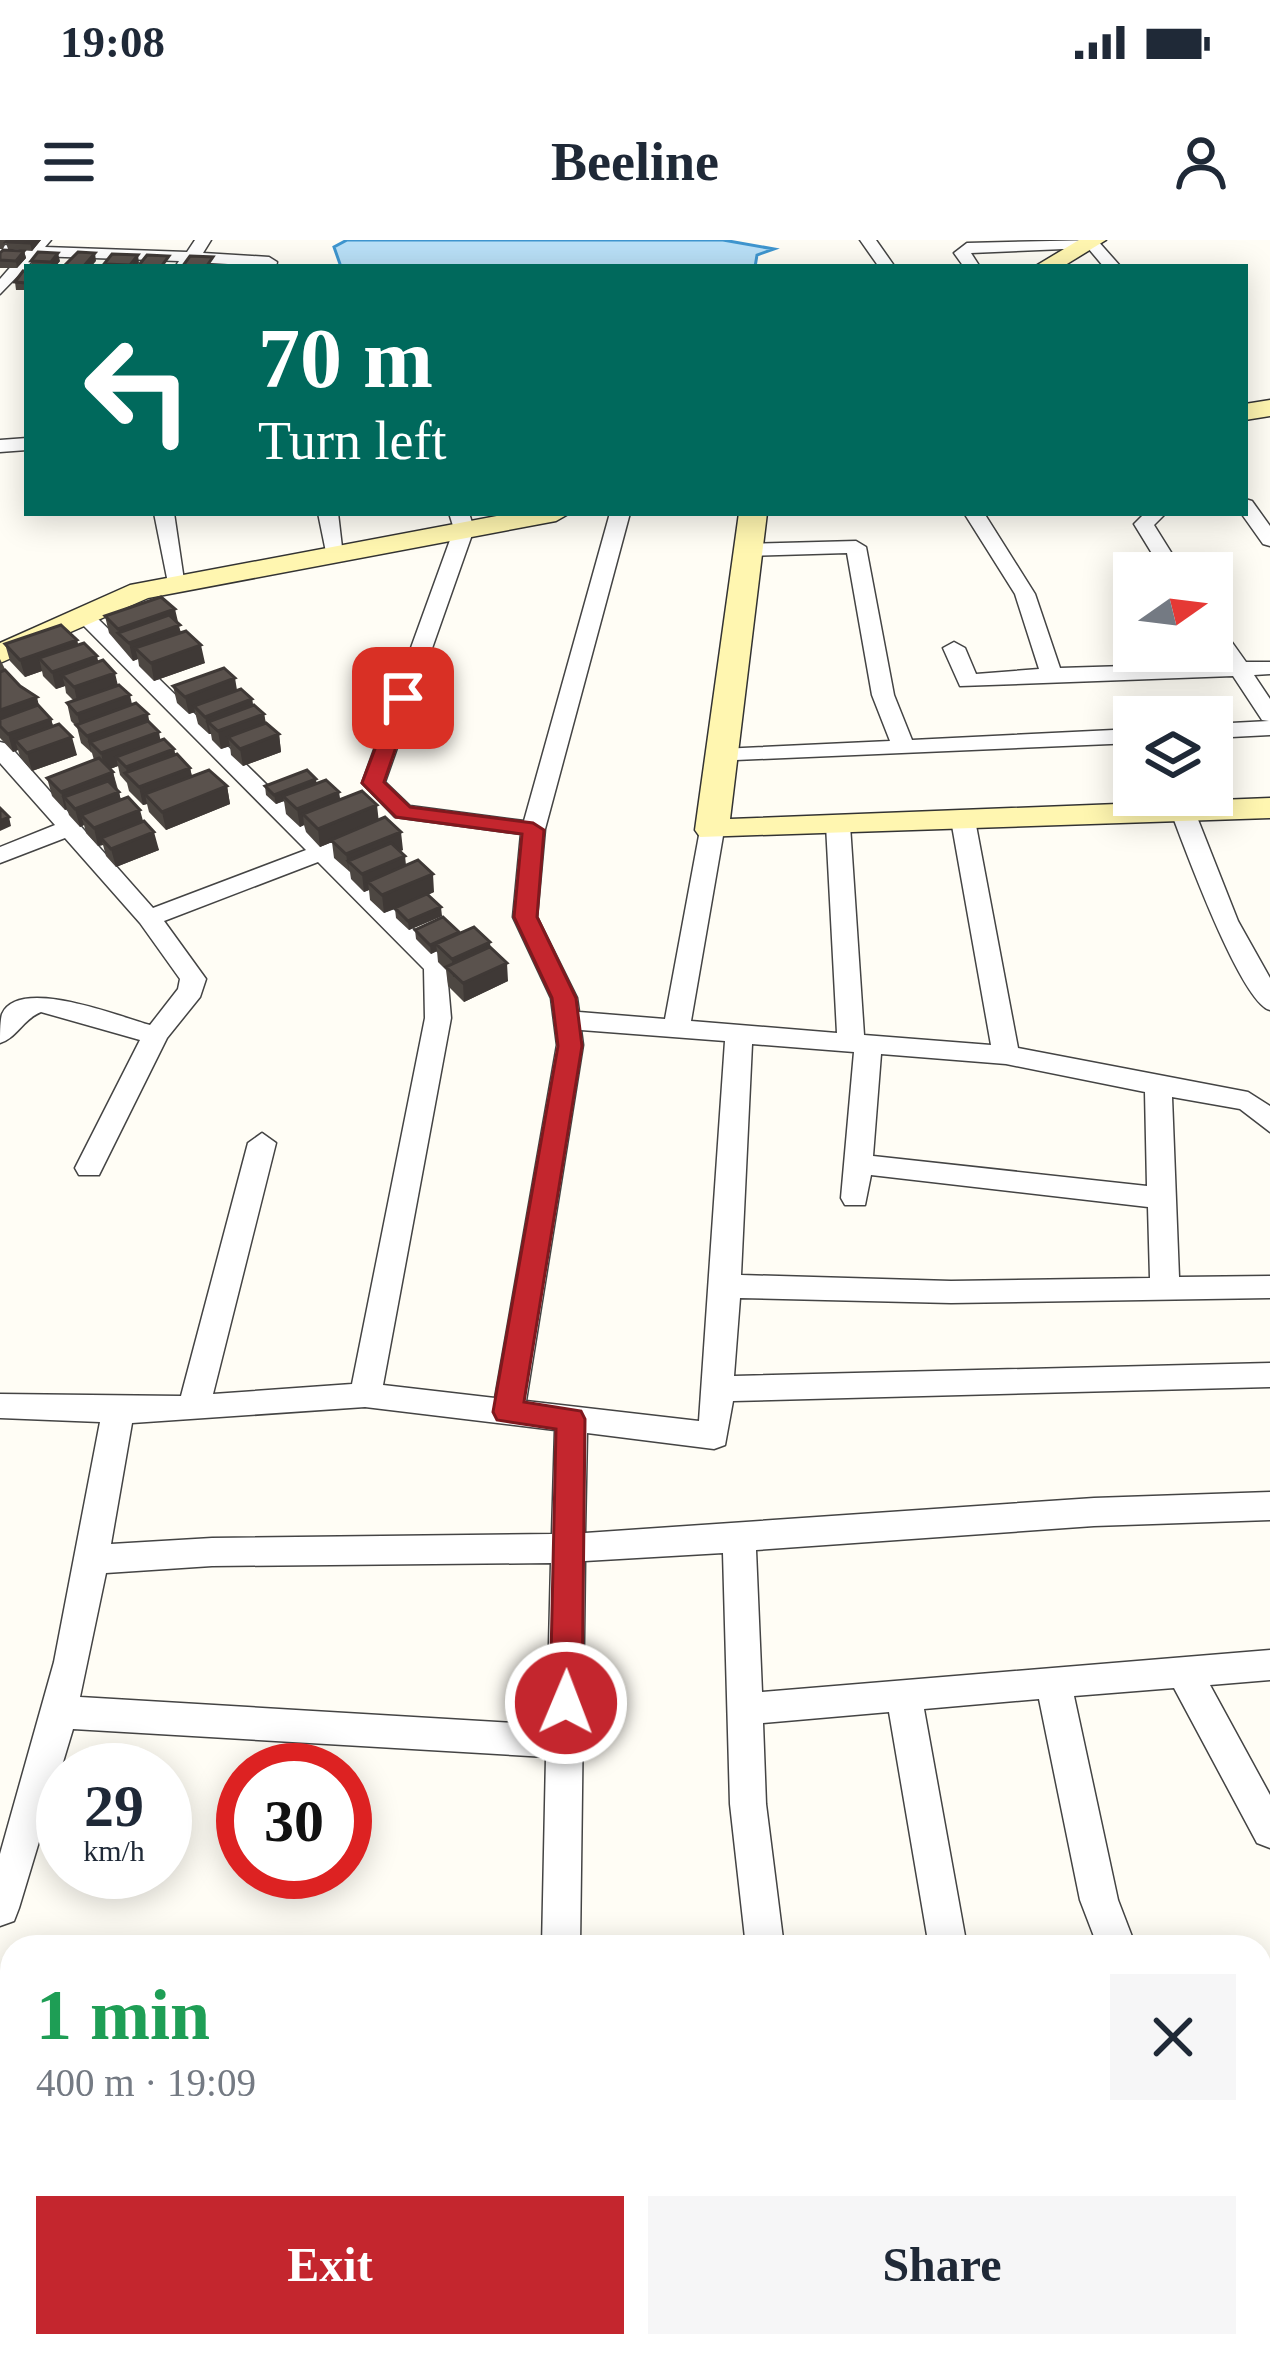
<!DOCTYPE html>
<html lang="en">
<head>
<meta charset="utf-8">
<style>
	body { margin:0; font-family:Georgia,serif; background:#f6f6f7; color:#1f2937; height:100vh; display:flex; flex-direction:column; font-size:45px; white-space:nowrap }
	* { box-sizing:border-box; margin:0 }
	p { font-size:39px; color:#747a83 }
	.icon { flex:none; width:66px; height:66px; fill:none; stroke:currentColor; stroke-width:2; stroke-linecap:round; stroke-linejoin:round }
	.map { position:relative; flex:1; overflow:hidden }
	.side { position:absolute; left:0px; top:1695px; width:1272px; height:423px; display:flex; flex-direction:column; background:#fff; border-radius:36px 36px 0 0; box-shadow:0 6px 30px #0003 }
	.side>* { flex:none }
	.hud { position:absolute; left:24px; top:24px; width:1224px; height:252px; border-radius:0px; box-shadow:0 6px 30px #0003; background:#00695c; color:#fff; overflow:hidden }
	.needle { width:78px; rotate:76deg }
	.fabs { position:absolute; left:1113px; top:312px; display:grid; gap:24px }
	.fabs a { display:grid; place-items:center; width:120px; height:120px; border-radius:0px; background:#fff; box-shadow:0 6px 30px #0003; font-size:60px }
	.speed { position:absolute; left:36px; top:1503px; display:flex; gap:24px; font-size:60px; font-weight:700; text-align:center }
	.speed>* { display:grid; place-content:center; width:156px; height:156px; border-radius:50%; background:#fff; box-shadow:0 6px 30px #0003; line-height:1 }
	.speed small { font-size:30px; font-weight:400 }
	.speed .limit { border:18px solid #d22; background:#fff; color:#111 }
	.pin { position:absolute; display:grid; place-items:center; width:102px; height:102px; color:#fff; margin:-51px; border-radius:24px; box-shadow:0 6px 18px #0006 }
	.me { position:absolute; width:132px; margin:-66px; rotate:1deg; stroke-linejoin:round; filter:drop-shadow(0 0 9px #0008) }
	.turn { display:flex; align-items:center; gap:42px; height:252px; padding:0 36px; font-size:54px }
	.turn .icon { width:156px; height:156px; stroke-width:2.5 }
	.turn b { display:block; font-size:84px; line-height:102px }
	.round { display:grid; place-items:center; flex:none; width:126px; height:126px; border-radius:0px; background:#f6f6f7 }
	.overview { display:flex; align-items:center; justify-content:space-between; height:204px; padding:0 36px }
	h1 { font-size:72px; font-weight:800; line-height:90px; color:#1e9e55 }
	.cta { display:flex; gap:24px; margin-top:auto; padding:24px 36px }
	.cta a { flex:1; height:138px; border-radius:0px; background:#c4262e; color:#fff; font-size:48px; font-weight:800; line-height:138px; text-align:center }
	.cta a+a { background:#f6f6f7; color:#1f2937 }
	.status { display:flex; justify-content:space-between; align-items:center; height:84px; padding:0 60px; background:#fff; direction:ltr }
	.status svg { height:33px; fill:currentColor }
	header { display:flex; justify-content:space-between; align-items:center; height:156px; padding:0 36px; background:#fff; font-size:54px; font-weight:800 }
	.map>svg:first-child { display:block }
</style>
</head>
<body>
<div class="status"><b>19:08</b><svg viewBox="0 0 49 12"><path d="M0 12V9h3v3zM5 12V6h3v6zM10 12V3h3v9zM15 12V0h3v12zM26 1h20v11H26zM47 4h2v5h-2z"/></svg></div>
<header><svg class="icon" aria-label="menu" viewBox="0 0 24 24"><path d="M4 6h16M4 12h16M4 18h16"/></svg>Beeline<svg class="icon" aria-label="person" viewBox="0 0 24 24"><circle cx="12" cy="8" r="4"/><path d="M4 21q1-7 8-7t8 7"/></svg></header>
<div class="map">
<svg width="1270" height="2117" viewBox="0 0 1270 2117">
	<rect width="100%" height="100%" fill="#fffdf5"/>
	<path fill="#b9e0f7" stroke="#3f96cf" stroke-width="3" d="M 347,0 L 723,0 L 774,9 L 757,15 L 755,27 L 332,27 L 340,24 L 334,7 Z"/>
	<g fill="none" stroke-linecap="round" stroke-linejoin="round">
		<g stroke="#444" stroke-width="3">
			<path id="street" d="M 35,0 L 51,0 L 45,7 L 187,12 L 195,0 L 211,0 L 203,13 L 269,17 L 277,22 L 276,27 L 196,22 L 192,27 L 175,27 L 179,21 L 37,16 L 0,54 L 0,39 L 21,15 L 0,15 L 0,5 L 29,6 Z
				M 860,0 L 876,0 L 895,27 L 879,27 Z
				M 1097,0 L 1121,27 L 1104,27 L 1088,8 L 971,13 L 980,27 L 964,27 L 954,13 L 967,3 Z
				M 27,198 L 27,210 L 0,212 L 0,200 Z
				M 1245,259 L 1252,261 L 1270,286 L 1270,306 L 1263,304 L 1241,273 L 1245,273 Z
				M 154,273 L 174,273 L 185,347 L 168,343 Z
				M 318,273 L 338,273 L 343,316 L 326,312 Z
				M 449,273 L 469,273 L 474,289 L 385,542 L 410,566 L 524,581 L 610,273 L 630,273 L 545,589 L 537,677 L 577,758 L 579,772 L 665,779 L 700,590 L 712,583 L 724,590 L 691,781 L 837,793 L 826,585 L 838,578 L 850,585 L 864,795 L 991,805 L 951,580 L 963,573 L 975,580 L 1018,808 L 1248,852 L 1270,866 L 1270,892 L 1240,869 L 1172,857 L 1179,1037 L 1270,1036 L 1270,1058 L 951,1063 L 740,1058 L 734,1136 L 1270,1123 L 1270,1147 L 733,1161 L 725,1205 L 714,1209 L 587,1193 L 585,1293 L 1094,1258 L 1270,1252 L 1270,1280 L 1094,1286 L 756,1310 L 762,1452 L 1270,1410 L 1270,1440 L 1210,1445 L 1270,1555 L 1270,1608 L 1257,1603 L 1174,1448 L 1074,1456 L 1118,1660 L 1136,1707 L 1098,1707 L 1080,1660 L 1039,1459 L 924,1469 L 967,1707 L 929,1707 L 889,1472 L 763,1483 L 766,1564 L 784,1707 L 746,1707 L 730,1564 L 723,1313 L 585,1321 L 580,1707 L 542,1707 L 546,1517 L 73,1489 L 19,1668 L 14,1681 L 0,1686 L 0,1614 L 54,1422 L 100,1182 L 0,1178 L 0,1154 L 181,1156 L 248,903 L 262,893 L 276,903 L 213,1154 L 352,1144 L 425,778 L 424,729 L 318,622 L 164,681 L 206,739 L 200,757 L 167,798 L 99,935 L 79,935 L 75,928 L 140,800 L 41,772 C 23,779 17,798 0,803 C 0,794 0,781 2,774 C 19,736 120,777 150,785 L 178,749 L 180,739 L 140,683 L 65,598 L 0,623 L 0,607 L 55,585 L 0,523 L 0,502 L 8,504 L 153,668 L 306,610 L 74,376 L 91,372 L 326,603 L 342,603 L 346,608 L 338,615 L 446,721 L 451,778 L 383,1145 L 495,1158 L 557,805 L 551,758 L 513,677 L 521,594 L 395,577 L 362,543 L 454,289 ZM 581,790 L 725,801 L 699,1181 L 526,1161 L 583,805 ZM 752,804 L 854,812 L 841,958 L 845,965 L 865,965 L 871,935 L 1148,967 L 1150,1038 L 951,1041 L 741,1035 ZM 881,814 L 1006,824 L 1145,852 L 1147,946 L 873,916 ZM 365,1167 L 555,1190 L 552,1294 L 212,1298 L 111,1304 L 132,1183 ZM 551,1323 L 547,1485 L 80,1457 L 106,1333 L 212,1326 Z
				M 964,273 L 984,273 L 1035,354 L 1060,428 L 1225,423 L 1212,404 L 1212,382 L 1219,384 L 1246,422 L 1270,422 L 1270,434 L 1254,435 L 1270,459 L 1270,495 L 1212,498 L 1212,484 L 1269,481 L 1262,480 L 1233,436 L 960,446 L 943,408 L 954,402 L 965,408 L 976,434 L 1039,429 L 1015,354 Z
				M 1145,273 L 1166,273 L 1154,285 L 1184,333 L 1164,333 L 1134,284 Z
				M 856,301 L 866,307 L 894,455 L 912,500 L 1134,489 L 1134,503 L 713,521 L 710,516 L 721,509 L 890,501 L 872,455 L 847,313 L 748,316 L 738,310 L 748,304 Z
				M 1183,565 L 1195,572 L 1238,681 L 1270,738 L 1270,770 C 1241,763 1184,606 1171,572 Z
				M 1260,2043 L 1270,2047 L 1270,2114 L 1254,2106 L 1260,2106 Z
				M 520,2106 L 564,2106 L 563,2117 L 519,2117 Z
				M 805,2106 L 849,2106 L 852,2117 L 808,2117 Z
				M 1036,2106 L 1080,2106 L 1083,2117 L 1039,2117 Z"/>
		</g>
		<g stroke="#333" stroke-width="3">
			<path id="secondary" d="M 1079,0 L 1106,0 L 1062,27 L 1034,27 Z
				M 1270,160 L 1270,176 L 1245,180 L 1245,164 Z
				M 513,273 L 570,273 L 556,281 L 148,358 L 0,423 L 0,403 L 130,345 Z
				M 739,273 L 767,273 L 730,579 L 1270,558 L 1270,578 L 700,597 L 695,590 Z"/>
		</g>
		<use href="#street" fill="#fff" fill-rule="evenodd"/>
		<use href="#secondary" fill="#fff6b0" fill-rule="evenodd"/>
	</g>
	<path fill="#4d4742" d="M 0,0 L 41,0 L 32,11 L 8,9 L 6,3 L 3,9 L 0,9 Z
		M 24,11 L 26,18 L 17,28 L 0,28 L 0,13 Z
		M 31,21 L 60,21 L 55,27 L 32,27 Z
		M 27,32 L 27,50 L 16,50 L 15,42 Z
		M 105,376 L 177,383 L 181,392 L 205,423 L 154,441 L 139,426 L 138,419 L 133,421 L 109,393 Z
		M 77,400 L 78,405 L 99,422 L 132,465 L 149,482 L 160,500 L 174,509 L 175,514 L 190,528 L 192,536 L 227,546 L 230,564 L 166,590 L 149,572 L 147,564 L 143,565 L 129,551 L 127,543 L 120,535 L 118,526 L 110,529 L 113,532 L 121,560 L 143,582 L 159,610 L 116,627 L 106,616 L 103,605 L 98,606 L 86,593 L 84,585 L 80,587 L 69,575 L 67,569 L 65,570 L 52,556 L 47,538 L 94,520 L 92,513 L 81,503 L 77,487 L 71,481 L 67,463 L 74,461 L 66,453 L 65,446 L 56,449 L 43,436 L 42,431 L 25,437 L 10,421 L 5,404 Z
		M 0,419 L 6,431 L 51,479 L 53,486 L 77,515 L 32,531 L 20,517 L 18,510 L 13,512 L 0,498 Z
		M 173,446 L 237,450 L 252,459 L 253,466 L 264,474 L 266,483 L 279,494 L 281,512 L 243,526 L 231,515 L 230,506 L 221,509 L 212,500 L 211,494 L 209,494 L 198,484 L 195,472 L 189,474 L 177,463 Z
		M 317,543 L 340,559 L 379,580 L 403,610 L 400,611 L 406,626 L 434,652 L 428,655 L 442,676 L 409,690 L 396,678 L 395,669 L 384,673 L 370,660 L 369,650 L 364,652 L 351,639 L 350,632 L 334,618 L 332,602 L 320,607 L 306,592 L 304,585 L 300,587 L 286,574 L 284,561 L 276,564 L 266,555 L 265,546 Z
		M 415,690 L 459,692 L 490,702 L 490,707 L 508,741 L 464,762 L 448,746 L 446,730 L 438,722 L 437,711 L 431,714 L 416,699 Z"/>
	<path fill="#3f3936" d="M 33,0 L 41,0 L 32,11 L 30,3 Z
		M 24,11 L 26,18 L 17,28 L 16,21 Z
		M 58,13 L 60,21 L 55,27 L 52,27 L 51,22 Z
		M 95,13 L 96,21 L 91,27 L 83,27 Z
		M 138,15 L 139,23 L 136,27 L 130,27 Z
		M 175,369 L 183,403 L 135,408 L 138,419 L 133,421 L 129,403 L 120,394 L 118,389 Z
		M 77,400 L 81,418 L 39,418 L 42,431 L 25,437 L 20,420 Z
		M 201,405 L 205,423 L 154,441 L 151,423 Z
		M 97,416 L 101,433 L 62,435 L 65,446 L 56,449 L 52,432 Z
		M 115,433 L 119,450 L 78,465 L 74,447 Z
		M 235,438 L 238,456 L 194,466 L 195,472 L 189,474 L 185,457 Z
		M 130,455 L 134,473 L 82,492 L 77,474 Z
		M 37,457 L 41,475 L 0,486 L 0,470 Z
		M 252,459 L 255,477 L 208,482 L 211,494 L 209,494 L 205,477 Z
		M 148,474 L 151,491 L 90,502 L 91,513 L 87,496 Z
		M 264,474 L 267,492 L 228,497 L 230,506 L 221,509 L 218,491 Z
		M 51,479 L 56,496 L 15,500 L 18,510 L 13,512 L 8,494 Z
		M 159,492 L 162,509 L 116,517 L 118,526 L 105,531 L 101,513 Z
		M 279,494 L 281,512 L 243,526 L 240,509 Z
		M 72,497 L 77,515 L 32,531 L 27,513 Z
		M 174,509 L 178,527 L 127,535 L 126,527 Z
		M 190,528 L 194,546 L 145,554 L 147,564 L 143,565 L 139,547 Z
		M 113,532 L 117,550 L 64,557 L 67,569 L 65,570 L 61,552 Z
		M 316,539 L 317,548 L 283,556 L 284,561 L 276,564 L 274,555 Z
		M 227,546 L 230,564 L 166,590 L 162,572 Z
		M 119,552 L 123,570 L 81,575 L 84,585 L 80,587 L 75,569 Z
		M 339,552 L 342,570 L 303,574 L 304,585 L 300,587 L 297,569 Z
		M 377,565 L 379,583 L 320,607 L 318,589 Z
		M 140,570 L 145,588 L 101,598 L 103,605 L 98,606 L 94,588 Z
		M 9,577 L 11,586 L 0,591 L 0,581 Z
		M 154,592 L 159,610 L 116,627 L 111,609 Z
		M 401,592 L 403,610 L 357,629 L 348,621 L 349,632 L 346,614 Z
		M 405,616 L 407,634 L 368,642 L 369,650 L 364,652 L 362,634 Z
		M 433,634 L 434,652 L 384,673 L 382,655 Z
		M 441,667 L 442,676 L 409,690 L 408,681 Z
		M 459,692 L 436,704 L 437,711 L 431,714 L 430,705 Z
		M 490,702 L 491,720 L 453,737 L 452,719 Z
		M 507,723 L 508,741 L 464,762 L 463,743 Z"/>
	<path fill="#5a524d" stroke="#3f3936" stroke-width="3" d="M 8,0 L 33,0 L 30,3 L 6,2 Z
		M 3,10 L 24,11 L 16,21 L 0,20 L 0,13 Z
		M 38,12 L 58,13 L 51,22 L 31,21 Z
		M 78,12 L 95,13 L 83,27 L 63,27 Z
		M 112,14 L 138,15 L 130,25 L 104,24 Z
		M 147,15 L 169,16 L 161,27 L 139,25 Z
		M 190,16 L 213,17 L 206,27 L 182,27 Z
		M 23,31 L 27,32 L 27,43 L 15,42 Z
		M 161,357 L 175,369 L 118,389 L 105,376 Z
		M 169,375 L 180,385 L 129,403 L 118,393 Z
		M 61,385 L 77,400 L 20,420 L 5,404 Z
		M 186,391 L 201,405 L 151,423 L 135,408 Z
		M 84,403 L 97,416 L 52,432 L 39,418 Z
		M 103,420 L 115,433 L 74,447 L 62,435 Z
		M 224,428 L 235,438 L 185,457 L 173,446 Z
		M 5,430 L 20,446 L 37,457 L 0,470 L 0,432 Z
		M 119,445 L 130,455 L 77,474 L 67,463 Z
		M 241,449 L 252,459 L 205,477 L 194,466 Z
		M 136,463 L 148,474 L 87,496 L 76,485 Z
		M 38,465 L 51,479 L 8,494 L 0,486 L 0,479 Z
		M 254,465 L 264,474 L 218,491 L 208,482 Z
		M 148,481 L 159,492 L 101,513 L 90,502 Z
		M 266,483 L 279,494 L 240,509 L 228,497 Z
		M 59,484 L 72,497 L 27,513 L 15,500 Z
		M 164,499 L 174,509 L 126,527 L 116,517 Z
		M 177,514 L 190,528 L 139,547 L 125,533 Z
		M 99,518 L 113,532 L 61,552 L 47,538 Z
		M 209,530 L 227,546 L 162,572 L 145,554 Z
		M 307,530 L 316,539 L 274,555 L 265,546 Z
		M 326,540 L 339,552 L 297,569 L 283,556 Z
		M 108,541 L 119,552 L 75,569 L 64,557 Z
		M 362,551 L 377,565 L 318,589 L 303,574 Z
		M 128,557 L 140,570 L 94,588 L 81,575 Z
		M 0,568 L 9,577 L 0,581 Z
		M 385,577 L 401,592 L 346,614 L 331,600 Z
		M 144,581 L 154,592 L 111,609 L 101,598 Z
		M 391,603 L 405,616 L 362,634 L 348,621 Z
		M 418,620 L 433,634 L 382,655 L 368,642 Z
		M 427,654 L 441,667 L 408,681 L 395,668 Z
		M 443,677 L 459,692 L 430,705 L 415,690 Z
		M 474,687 L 490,702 L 452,719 L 436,704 Z
		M 490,707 L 507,723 L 463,743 L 446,727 Z"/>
	<path fill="#c4262e" stroke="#7f191e" stroke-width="3" d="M 396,454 L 413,458 L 384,542 L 410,567 L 533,583 L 544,590 L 537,677 L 576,758 L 582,806 L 524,1162 L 581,1171 L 585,1179 L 582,1463 L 577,1473 L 566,1477 L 554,1473 L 550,1463 L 556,1189 L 497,1180 L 493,1172 L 558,806 L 552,758 L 514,677 L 522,594 L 396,577 L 362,543 Z"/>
</svg>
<div class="fabs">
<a><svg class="needle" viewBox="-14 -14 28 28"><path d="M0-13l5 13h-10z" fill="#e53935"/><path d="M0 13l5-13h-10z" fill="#747a83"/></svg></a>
<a><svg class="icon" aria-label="layers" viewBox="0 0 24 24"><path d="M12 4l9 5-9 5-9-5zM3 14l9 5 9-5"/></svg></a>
</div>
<div class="speed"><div>29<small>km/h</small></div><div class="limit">30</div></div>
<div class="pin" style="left:403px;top:458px;background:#d93025"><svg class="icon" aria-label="arrive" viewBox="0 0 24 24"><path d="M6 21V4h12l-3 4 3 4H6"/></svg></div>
<svg class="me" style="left:566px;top:1463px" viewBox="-20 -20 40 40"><circle r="17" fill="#c4262e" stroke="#fff" stroke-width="3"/><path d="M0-11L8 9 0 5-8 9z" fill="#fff"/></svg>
<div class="hud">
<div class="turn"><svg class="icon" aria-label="left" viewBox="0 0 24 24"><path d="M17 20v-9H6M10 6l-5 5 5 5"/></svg><div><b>70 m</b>Turn left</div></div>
</div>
<section class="side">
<div class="overview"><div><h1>1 min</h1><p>400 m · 19:09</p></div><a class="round"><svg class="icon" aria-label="close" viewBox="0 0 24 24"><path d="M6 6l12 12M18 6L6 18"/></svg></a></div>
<div class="cta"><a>Exit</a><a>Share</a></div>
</section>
</div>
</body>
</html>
